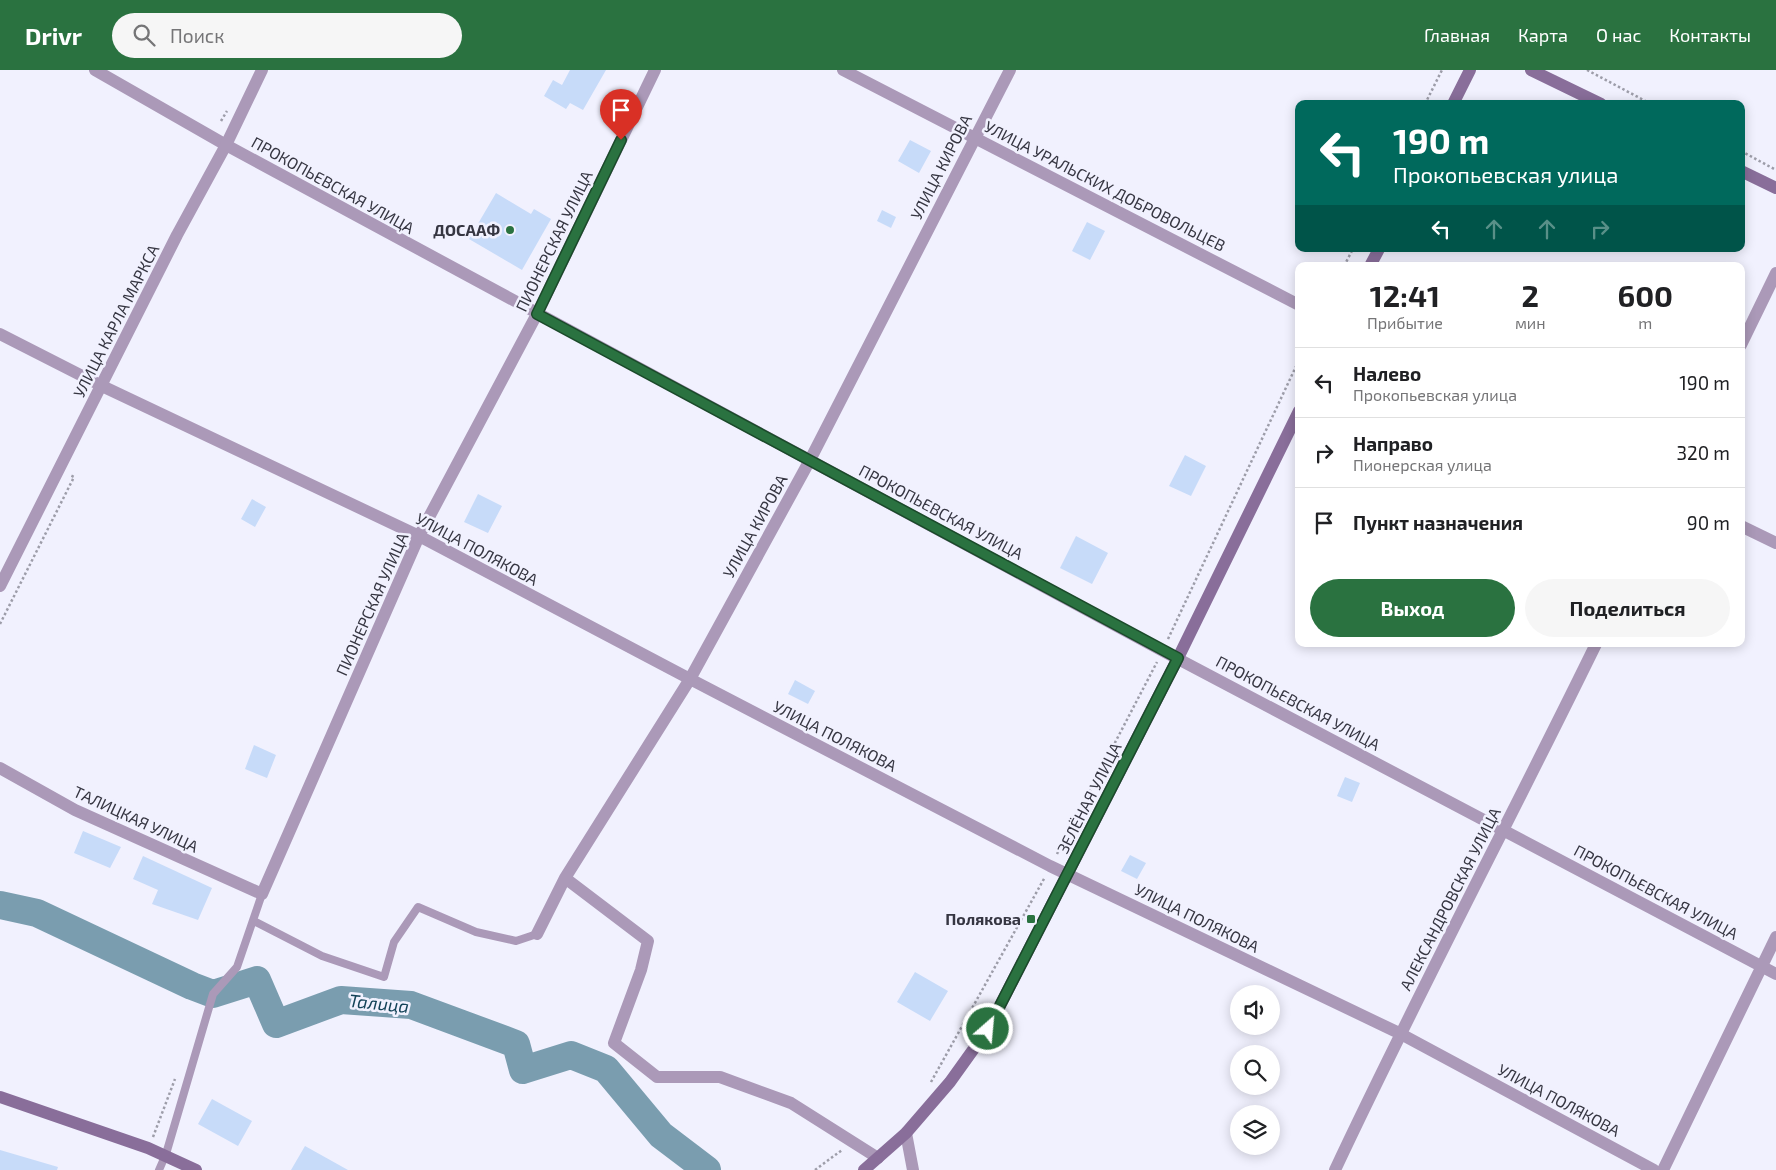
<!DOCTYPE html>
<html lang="ru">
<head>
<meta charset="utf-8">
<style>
	body { margin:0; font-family:"Exo 2",sans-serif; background:#f6f6f6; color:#202124; height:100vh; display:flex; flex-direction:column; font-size:19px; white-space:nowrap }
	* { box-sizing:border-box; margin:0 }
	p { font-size:16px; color:#757577 }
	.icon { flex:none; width:28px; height:28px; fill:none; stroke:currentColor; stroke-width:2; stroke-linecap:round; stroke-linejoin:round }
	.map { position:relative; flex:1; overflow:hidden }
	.side { position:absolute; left:1295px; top:192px; width:450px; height:385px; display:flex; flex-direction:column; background:#fff; border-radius:10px; box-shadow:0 2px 12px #0003 }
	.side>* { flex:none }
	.banner { position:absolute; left:1295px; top:30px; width:450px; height:152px; border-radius:10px; box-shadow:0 2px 12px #0003; background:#00695c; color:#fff; overflow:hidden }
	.buttons { position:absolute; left:1230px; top:915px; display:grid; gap:10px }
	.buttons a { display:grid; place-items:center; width:50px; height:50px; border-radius:50%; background:#fff; box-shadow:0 2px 12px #0003; font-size:25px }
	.pin { position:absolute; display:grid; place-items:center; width:42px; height:42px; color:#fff; margin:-51px -21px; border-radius:50% 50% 50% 0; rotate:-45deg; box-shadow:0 0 5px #0007 }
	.pin .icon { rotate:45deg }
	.me { position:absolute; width:55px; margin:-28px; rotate:27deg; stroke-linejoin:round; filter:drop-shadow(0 0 4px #0008) }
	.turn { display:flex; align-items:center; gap:18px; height:105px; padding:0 15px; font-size:22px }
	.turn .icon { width:65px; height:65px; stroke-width:2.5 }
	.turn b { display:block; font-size:35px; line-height:42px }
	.lanes { display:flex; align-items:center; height:48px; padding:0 15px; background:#0003; justify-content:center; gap:25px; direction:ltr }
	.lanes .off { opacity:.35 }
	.eta { display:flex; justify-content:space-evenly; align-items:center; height:85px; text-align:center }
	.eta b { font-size:30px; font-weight:700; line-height:35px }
	.cta { display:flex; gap:10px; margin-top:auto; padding:10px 15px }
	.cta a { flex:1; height:58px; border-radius:30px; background:#2a7240; color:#fff; font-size:20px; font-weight:700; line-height:58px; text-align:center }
	.cta a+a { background:#f6f6f6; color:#202124 }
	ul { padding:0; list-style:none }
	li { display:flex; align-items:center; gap:15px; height:70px; padding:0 15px; border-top:1px solid #e0e0e0 }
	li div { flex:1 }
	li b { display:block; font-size:19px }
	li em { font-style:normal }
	header { display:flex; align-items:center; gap:30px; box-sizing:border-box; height:70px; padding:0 25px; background:#2a7240; color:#fff }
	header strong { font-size:24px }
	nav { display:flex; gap:28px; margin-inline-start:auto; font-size:18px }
	.search { width:350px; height:45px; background:#f6f6f6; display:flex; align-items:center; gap:12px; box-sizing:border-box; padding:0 18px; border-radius:28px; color:#757577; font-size:19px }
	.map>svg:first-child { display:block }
</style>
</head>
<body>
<header>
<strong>Drivr</strong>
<div class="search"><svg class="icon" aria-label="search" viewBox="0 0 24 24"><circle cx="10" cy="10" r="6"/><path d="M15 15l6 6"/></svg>Поиск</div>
<nav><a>Главная</a><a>Карта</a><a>О нас</a><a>Контакты</a></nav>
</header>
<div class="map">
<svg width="1776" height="1100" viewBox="0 0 1776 1100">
	<rect width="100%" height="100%" fill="#f1f1fe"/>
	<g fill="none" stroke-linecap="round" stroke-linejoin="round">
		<path stroke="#7a9daf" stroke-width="28" d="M 0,835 L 37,843 L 192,916 L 213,924 L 257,910 L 276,954 L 341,930 L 411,935 L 516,974 L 523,1000 L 571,985 L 606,999 L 661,1065 L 707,1100"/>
	</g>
	<path fill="#c7dbf9" d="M 570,0 L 606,0 L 583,40 L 570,33 L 566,39 L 544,26 L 553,10 L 562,15 Z
		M 910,70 L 931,81 L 919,103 L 898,91 Z
		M 496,123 L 531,144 L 534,139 L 551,149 L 522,200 L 469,169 Z
		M 882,140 L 896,147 L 891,158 L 877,151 Z
		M 1087,152 L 1105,161 L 1090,190 L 1072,181 Z
		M 1185,385 L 1206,396 L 1191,426 L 1169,416 Z
		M 478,424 L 502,436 L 488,463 L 464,452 Z
		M 252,429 L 266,437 L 255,457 L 241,449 Z
		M 1076,466 L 1108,483 L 1092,514 L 1060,498 Z
		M 795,610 L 815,621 L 808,634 L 788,624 Z
		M 254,675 L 276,685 L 267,708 L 245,699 Z
		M 1345,707 L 1360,713 L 1352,732 L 1337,726 Z
		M 83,761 L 121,777 L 110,798 L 74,783 Z
		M 1130,785 L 1146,793 L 1137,809 L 1121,801 Z
		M 143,786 L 212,818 L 198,850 L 152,834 L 158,820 L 133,809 Z
		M 915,902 L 948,921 L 930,951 L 897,932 Z
		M 212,1029 L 252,1051 L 238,1076 L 198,1054 Z
		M 305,1076 L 348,1100 L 291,1100 Z
		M 0,1080 L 58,1097 L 57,1100 L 0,1100 Z"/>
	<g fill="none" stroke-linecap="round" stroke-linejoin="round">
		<path stroke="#9d9da9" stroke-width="2.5" stroke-dasharray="2.5 2.5" stroke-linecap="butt" d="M 1587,0 L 1651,34
			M 1425,34 L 1442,0
			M 221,51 L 227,41
			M 1741,81 L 1776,100
			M 1344,196 L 1353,179
			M 0,554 L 74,407 L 70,405
			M 1168,569 L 1299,290
			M 1057,784 L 1157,592
			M 931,1012 L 1045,807
			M 153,1067 L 175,1009
			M 815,1100 L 842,1080"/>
		<path stroke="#ab99b8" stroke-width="8" d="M 254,851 L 322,886 L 384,907 L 394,872 L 418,837 L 476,862 L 516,871 L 537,864
			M 159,1100 L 166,1084 L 213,924 L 237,897 L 262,824"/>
		<path stroke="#ab99b8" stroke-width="12" d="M 95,0 L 226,75 L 1163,581 L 1776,904
			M 843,0 L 1299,235
			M 0,264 L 102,316 L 419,466 L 690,609 L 1050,796 L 1399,963 L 1654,1100
			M 1741,275 L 1776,203
			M 1741,456 L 1776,473
			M 0,698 L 75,740 L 262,824 L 419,466 L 537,244 L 655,0
			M 565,808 L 648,871 L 641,900 L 614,973 L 657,1007 L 720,1007 L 791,1033 L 878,1088
			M 537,864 L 565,808 L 690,609 L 810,390 L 1010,0
			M 906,1063 L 913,1100
			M 1335,1100 C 1418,923 1510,750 1596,574
			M 1663,1100 L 1776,867"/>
		<path stroke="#ab99b8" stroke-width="12" d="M 0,516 L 177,165 L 226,75 L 262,0"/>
		<path stroke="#896e9a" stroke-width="12" d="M 1531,0 L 1601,34
			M 1453,34 L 1470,0
			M 1741,101 L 1776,118
			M 1370,196 L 1379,179
			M 0,1027 L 148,1078 L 196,1100
			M 864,1100 L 906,1063 L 950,1012 L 988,959 L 1178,588 L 1299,341"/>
	</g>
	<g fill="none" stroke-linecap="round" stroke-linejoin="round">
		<g stroke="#1b4a2a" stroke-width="12">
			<path id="route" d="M 621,70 L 537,244 L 1178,588 L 988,959"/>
		</g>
		<use href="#route" stroke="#2a7240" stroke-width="9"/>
	</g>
	<g fill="#2a7240" stroke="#f1f1fe" stroke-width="2">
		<circle cx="510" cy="160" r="5"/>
		<rect x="1026" y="844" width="10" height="10" rx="2.5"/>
	</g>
	<g text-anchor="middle" stroke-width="5" stroke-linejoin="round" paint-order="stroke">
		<g font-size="16" fill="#363642" stroke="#f1f1fe">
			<text transform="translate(941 97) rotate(-63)" y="6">УЛИЦА КИРОВА</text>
			<text transform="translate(333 115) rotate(29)" y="6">ПРОКОПЬЕВСКАЯ УЛИЦА</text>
			<text transform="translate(1105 116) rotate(27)" y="6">УЛИЦА УРАЛЬСКИХ ДОБРОВОЛЬЦЕВ</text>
			<text transform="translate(554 171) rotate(-64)" y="6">ПИОНЕРСКАЯ УЛИЦА</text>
			<text transform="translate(116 251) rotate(-63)" y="6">УЛИЦА КАРЛА МАРКСА</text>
			<text transform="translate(941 442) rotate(28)" y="6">ПРОКОПЬЕВСКАЯ УЛИЦА</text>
			<text transform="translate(755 456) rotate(-61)" y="6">УЛИЦА КИРОВА</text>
			<text transform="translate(477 479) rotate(28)" y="6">УЛИЦА ПОЛЯКОВА</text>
			<text transform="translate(372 534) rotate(-66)" y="6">ПИОНЕРСКАЯ УЛИЦА</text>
			<text transform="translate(1298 633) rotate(28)" y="6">ПРОКОПЬЕВСКАЯ УЛИЦА</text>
			<text transform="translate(835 666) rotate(27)" y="6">УЛИЦА ПОЛЯКОВА</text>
			<text transform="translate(1089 728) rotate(-63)" y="6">ЗЕЛЁНАЯ УЛИЦА</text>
			<text transform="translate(136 749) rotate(25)" y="6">ТАЛИЦКАЯ УЛИЦА</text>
			<text transform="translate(1656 822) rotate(28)" y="6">ПРОКОПЬЕВСКАЯ УЛИЦА</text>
			<text transform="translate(1450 829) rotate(-63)" y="6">АЛЕКСАНДРОВСКАЯ УЛИЦА</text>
			<text transform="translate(1197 848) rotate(26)" y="6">УЛИЦА ПОЛЯКОВА</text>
			<text transform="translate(1559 1030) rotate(28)" y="6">УЛИЦА ПОЛЯКОВА</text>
		</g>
		<g font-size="16" font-weight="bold" fill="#363642" stroke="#f1f1fe" text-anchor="end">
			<text x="500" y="166">ДОСААФ</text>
			<text x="1021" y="855">Полякова</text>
		</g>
		<g font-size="18" font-style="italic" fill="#144358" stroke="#f1f1fe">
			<text transform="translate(379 934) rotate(6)" y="6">Талица</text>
		</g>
	</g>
</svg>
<div class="buttons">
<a><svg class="icon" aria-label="sound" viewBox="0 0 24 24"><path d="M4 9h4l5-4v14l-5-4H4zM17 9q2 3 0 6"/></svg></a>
<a><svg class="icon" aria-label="search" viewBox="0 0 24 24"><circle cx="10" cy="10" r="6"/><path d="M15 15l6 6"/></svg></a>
<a><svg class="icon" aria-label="layers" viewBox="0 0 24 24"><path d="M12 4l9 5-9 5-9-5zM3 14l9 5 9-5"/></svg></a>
</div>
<div class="pin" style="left:621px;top:70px;background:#d93025"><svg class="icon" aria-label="arrive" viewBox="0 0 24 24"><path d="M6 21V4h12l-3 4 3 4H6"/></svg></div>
<svg class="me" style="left:988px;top:959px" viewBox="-20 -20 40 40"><circle r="17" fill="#2a7240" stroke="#fff" stroke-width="3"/><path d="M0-11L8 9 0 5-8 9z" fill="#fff"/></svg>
<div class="banner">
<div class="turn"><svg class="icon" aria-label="left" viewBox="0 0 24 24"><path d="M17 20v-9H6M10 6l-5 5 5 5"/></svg><div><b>190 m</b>Прокопьевская улица</div></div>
<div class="lanes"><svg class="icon" aria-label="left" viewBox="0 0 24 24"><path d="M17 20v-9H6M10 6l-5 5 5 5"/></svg><svg class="icon off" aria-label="ahead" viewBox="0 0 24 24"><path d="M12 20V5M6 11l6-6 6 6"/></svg><svg class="icon off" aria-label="ahead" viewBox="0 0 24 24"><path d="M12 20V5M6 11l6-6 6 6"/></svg><svg class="icon off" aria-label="right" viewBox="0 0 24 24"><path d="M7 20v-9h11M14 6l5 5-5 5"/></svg></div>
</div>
<section class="side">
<div class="eta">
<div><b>12:41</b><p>Прибытие</p></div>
<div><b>2</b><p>мин</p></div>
<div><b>600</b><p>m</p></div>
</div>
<ul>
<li><svg class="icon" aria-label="left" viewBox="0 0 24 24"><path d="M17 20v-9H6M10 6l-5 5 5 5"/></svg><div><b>Налево</b><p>Прокопьевская улица</p></div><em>190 m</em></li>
<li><svg class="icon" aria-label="right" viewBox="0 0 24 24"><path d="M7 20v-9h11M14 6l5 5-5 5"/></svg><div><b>Направо</b><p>Пионерская улица</p></div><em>320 m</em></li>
<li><svg class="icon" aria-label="arrive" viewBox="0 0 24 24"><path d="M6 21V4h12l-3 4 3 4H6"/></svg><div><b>Пункт назначения</b></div><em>90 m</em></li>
</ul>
<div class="cta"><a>Выход</a><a>Поделиться</a></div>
</section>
</div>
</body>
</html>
